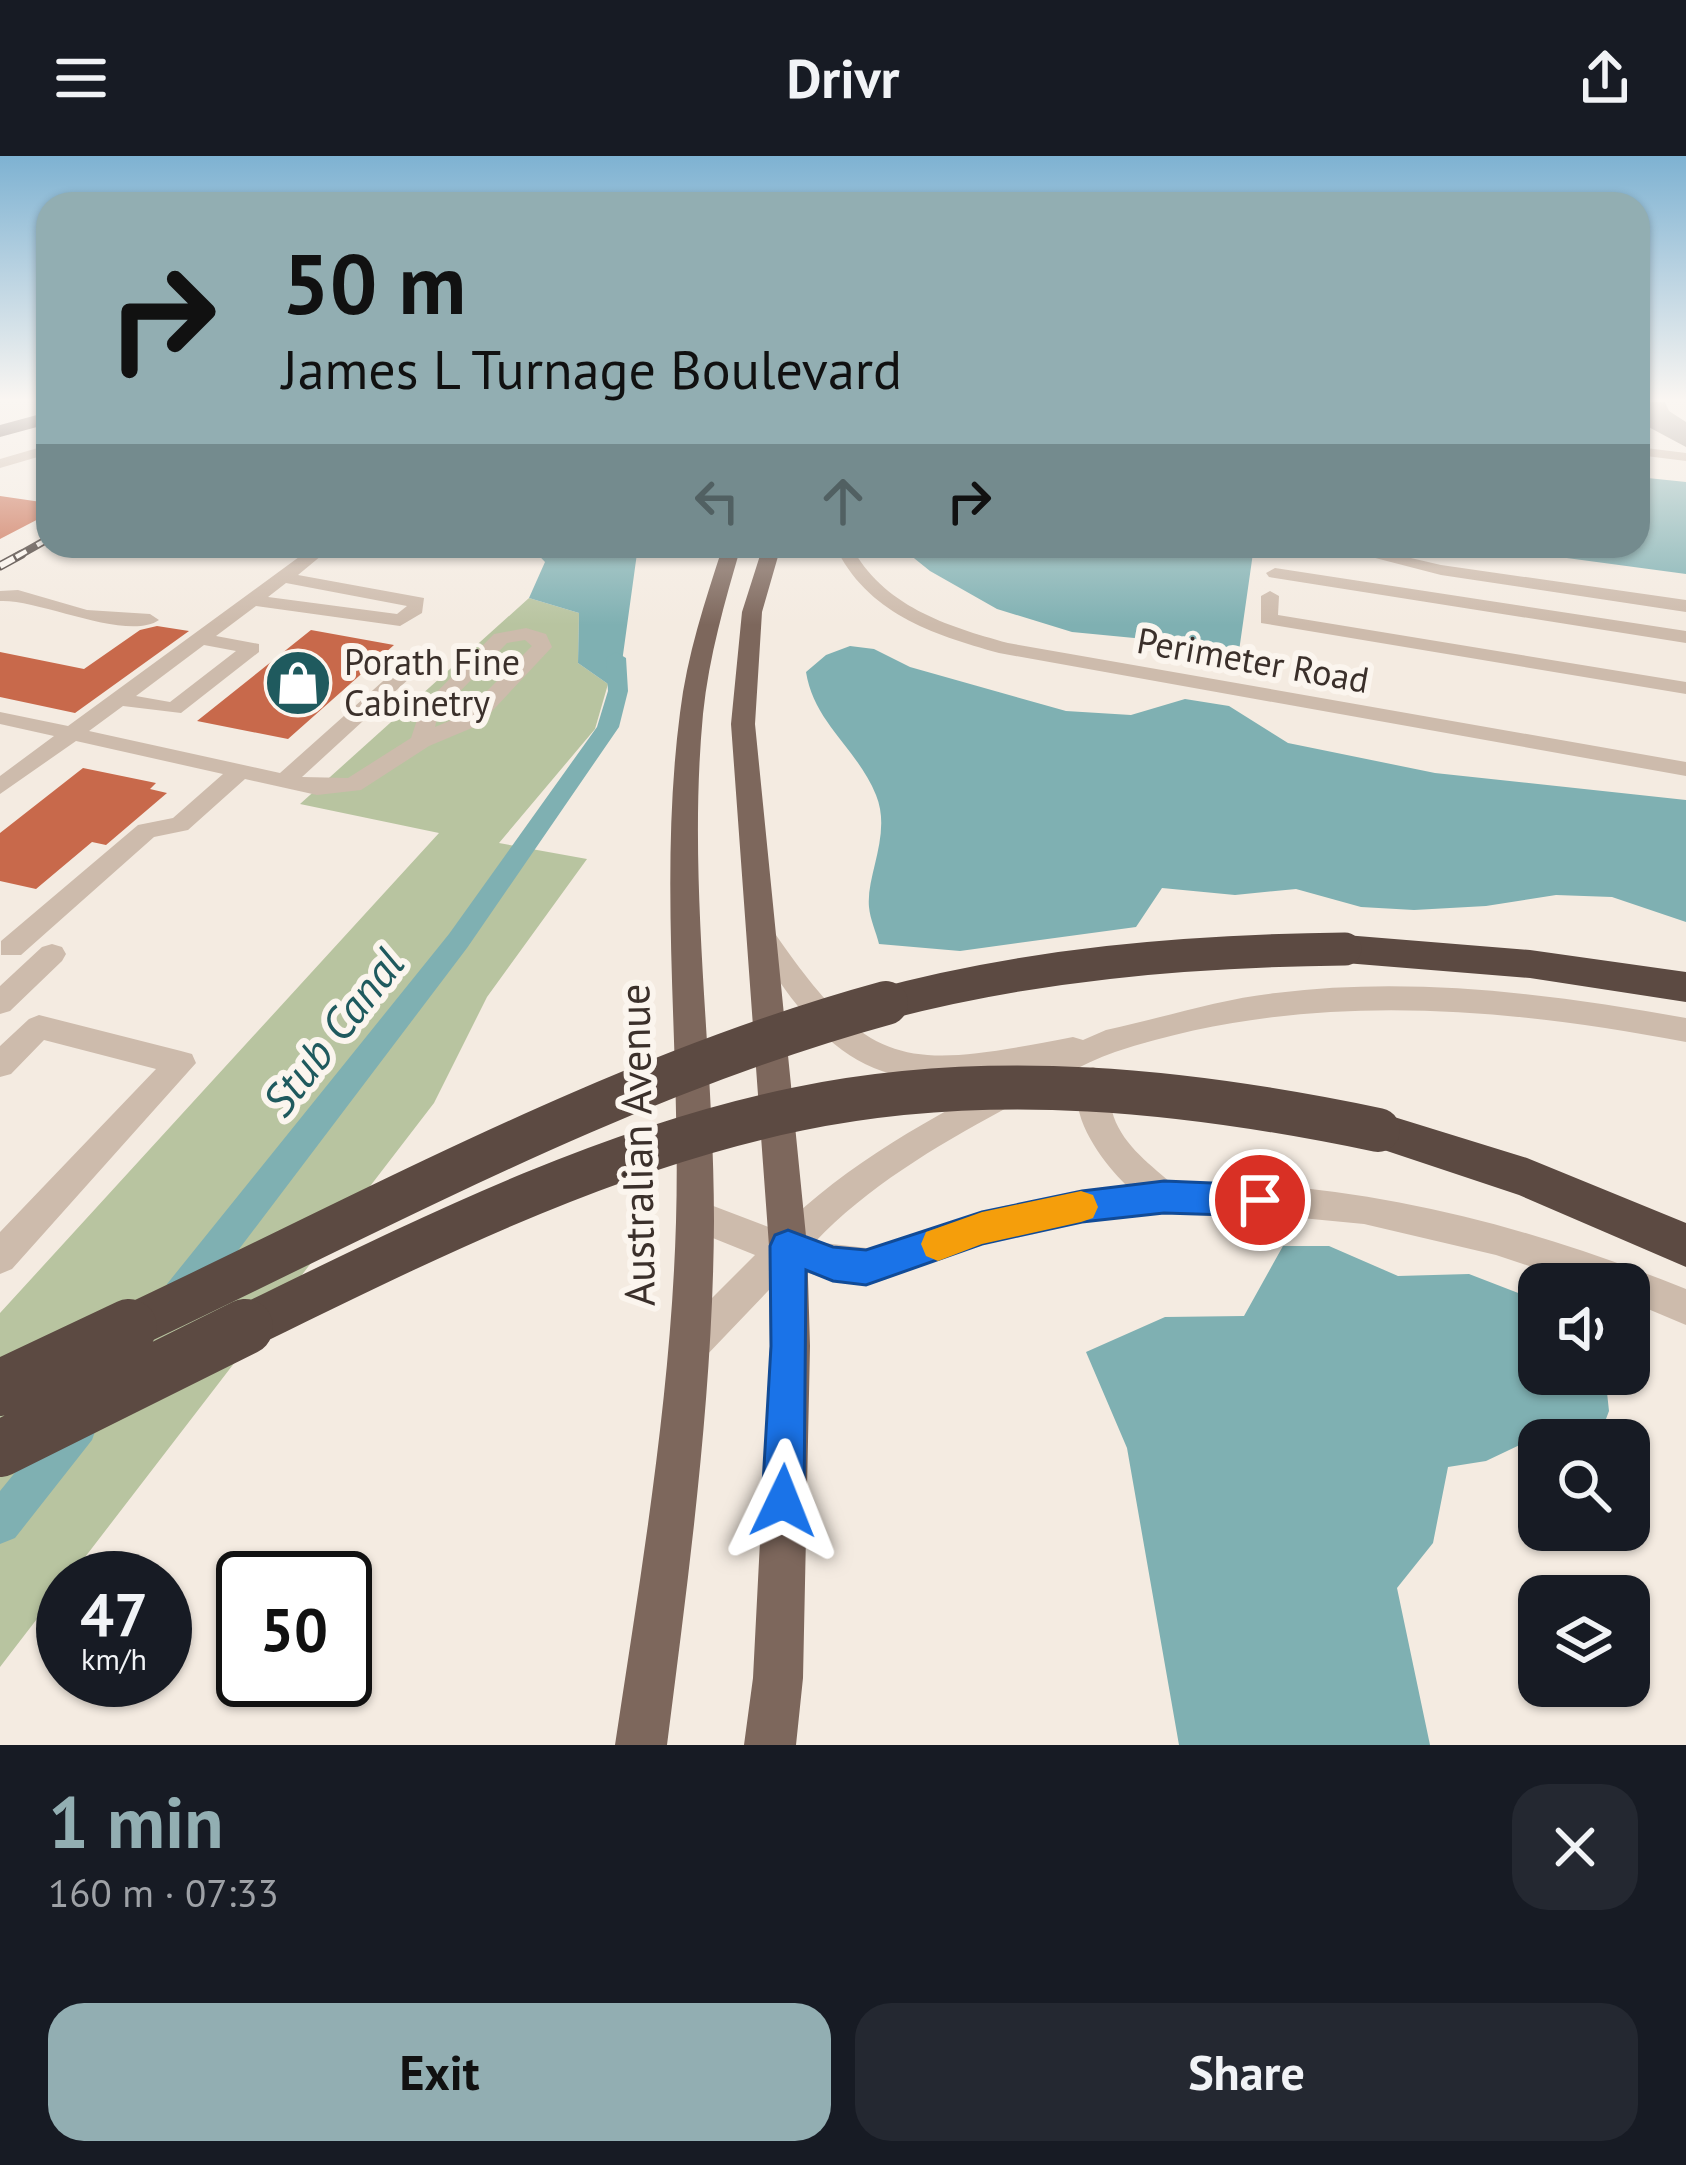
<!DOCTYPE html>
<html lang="en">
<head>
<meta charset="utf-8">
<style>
	body { margin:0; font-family:"PT Sans",sans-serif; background:#242831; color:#f1f3f6; height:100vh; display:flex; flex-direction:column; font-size:45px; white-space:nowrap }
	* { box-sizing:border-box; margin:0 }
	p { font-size:39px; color:#9ea1a6 }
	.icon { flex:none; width:66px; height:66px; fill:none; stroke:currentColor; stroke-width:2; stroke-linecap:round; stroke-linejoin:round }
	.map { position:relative; height:1589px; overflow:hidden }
	.details { display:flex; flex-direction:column; background:#171b24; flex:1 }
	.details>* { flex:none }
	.top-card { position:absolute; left:36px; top:36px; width:1614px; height:366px; border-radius:36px; box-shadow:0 3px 9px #0004; background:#92aeb2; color:#111; overflow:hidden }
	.buttons { position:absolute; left:1518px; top:1107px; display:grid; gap:24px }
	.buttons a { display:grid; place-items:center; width:132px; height:132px; border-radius:24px; background:#171b24; box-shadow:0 3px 9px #0004; font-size:60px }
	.speed { position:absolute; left:36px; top:1395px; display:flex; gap:24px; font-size:60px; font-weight:700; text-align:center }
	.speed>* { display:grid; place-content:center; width:156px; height:156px; border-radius:50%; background:#171b24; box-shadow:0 3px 9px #0004; line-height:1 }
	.speed small { font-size:30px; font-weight:400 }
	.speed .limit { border:6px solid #111; border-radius:18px; background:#fff; color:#111 }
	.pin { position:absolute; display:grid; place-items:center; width:102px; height:102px; color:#fff; margin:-51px; border:6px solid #fff; border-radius:50%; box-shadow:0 3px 12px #0007 }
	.me { position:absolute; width:132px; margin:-66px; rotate:2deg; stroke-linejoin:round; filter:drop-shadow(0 0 9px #0008) }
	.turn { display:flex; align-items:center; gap:42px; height:252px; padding:0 48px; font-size:54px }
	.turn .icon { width:156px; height:156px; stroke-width:2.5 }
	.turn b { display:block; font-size:84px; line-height:102px }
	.lanes { display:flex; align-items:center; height:114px; padding:0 48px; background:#0003; justify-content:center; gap:60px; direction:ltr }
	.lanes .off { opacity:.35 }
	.round { display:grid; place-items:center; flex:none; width:126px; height:126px; border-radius:36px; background:#242831 }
	.headline { display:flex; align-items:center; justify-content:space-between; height:204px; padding:0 48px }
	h1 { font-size:72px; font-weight:700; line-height:90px; color:#92aeb2 }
	.action { display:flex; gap:24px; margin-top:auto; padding:24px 48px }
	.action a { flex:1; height:138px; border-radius:36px; background:#92aeb2; color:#111; font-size:48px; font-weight:700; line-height:138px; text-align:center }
	.action a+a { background:#242831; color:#f1f3f6 }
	header { display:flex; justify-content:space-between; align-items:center; height:156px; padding:0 48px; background:#171b24; font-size:54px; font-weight:700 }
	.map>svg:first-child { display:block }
</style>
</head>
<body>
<header><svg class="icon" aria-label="menu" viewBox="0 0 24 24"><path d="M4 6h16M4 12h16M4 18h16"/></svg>Drivr<svg class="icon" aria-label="share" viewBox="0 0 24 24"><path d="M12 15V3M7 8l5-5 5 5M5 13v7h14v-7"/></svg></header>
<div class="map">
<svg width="1686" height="1589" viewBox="0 0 1686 1589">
	<rect width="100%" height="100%" fill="#f4ebe1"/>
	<path fill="#b8c4a0" d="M 529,442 L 579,457 L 578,507 L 608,528 L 595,573 L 499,687 L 587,703 L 487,841 L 434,947 L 69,1422 L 63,1422 L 63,1429 L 0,1511 L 0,1157 L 439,677 L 300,648 Z"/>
	<path fill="#7fb0b2" d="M 1638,321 L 1686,326 L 1686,418 L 1477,390 L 1638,390 Z
		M 530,390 L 638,390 L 618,535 L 578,507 L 579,457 L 529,442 L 545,406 Z
		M 899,390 L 1254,390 L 1237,509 L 1186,501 L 1155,484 L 1072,476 L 997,453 L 930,415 Z
		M 850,490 L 874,493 L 910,511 L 1066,555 L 1131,559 L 1185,543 L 1229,550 L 1288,587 L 1435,617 L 1686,644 L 1686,766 L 1612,741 L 1556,739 L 1486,750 L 1414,754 L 1361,751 L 1296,733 L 1235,739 L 1162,732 L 1136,771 L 960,795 L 879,788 C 876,776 870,763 869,751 C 866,719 892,678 876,639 C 857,592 814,567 806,516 L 826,499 Z
		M 1283,1090 L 1329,1090 L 1398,1120 L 1469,1118 L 1539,1145 L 1539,1218 L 1605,1218 L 1609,1255 L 1598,1284 L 1541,1279 L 1486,1305 L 1448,1311 L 1433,1387 L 1397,1432 L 1430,1589 L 1179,1589 L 1127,1292 L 1086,1196 L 1165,1161 L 1244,1160 Z"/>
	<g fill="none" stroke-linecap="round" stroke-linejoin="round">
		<path fill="#7fb0b2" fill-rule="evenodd" d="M 616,496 L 626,502 L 628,535 L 619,571 L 467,792 L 193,1154 L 180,1159 L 167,1154 L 162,1141 L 167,1128 L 449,778 L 597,571 L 608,535 L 606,502 Z
			M 78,1251 L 92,1256 L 97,1270 L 92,1284 L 15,1382 L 0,1388 L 0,1335 L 64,1256 Z"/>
		<path fill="#988e86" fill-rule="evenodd" d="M 1638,246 L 1665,246 L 1669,255 L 1686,266 L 1686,291 L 1643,268 Z"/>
	</g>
	<path fill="#c8694b" d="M 0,340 L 48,347 L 48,358 L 0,383 Z
		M 157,470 L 189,475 L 75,557 L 0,541 L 0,496 L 84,513 L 140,474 Z
		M 311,474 L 394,489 L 288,583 L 197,565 Z
		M 83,612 L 156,627 L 150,633 L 167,637 L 106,689 L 92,686 L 36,733 L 0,725 L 0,677 Z"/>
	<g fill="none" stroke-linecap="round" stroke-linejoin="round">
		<path fill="#cdbbac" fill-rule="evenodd" d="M 48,289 L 48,298 L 0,312 L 0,303 Z
			M 1638,291 L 1686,297 L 1686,305 L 1638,299 Z
			M 314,390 L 333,390 L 298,419 L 424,442 L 422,457 L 400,470 L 256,450 L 216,480 L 259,488 L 259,496 L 181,557 L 123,550 L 89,575 L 280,617 L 410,501 L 424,501 L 424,509 L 302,621 L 348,622 L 411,582 L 421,552 L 494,478 L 526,472 L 546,478 L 552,491 L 479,569 L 429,590 L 361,634 L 317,639 L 245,623 L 188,674 L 154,681 L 21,799 L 1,799 L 1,785 L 138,669 L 173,662 L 223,618 L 76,585 L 0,638 L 0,620 L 54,580 L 0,568 L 0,556 L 68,570 ZM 286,427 L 407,450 L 397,458 L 268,441 ZM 525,484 L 532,490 L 463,559 L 435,571 L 438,558 L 507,487 ZM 204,489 L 236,495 L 170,546 L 136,540 Z
			M 835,390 L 851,390 C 883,450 946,470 1008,487 L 1686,606 L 1686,620 L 999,497 C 931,478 867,457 835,390 Z
			M 1329,390 L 1359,390 L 1441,409 L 1686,444 L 1686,456 L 1441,419 Z
			M 1275,412 L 1686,475 L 1686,487 L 1269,421 L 1266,417 Z
			M 18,434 L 87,454 L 150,458 L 159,464 C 127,486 40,443 0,445 L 0,435 Z
			M 1270,435 L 1279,440 L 1278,459 L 1686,526 L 1686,538 L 1261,467 L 1261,440 Z
			M 760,766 L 769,769 C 870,917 903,914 1073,881 L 1083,884 L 1106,874 C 1162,862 1219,843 1276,837 C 1414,820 1551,838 1686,862 L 1686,886 C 1496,850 1303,834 1115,896 C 1076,909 1038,936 1001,955 C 936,990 866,1032 815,1086 L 875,1093 L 1004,1050 L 1126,1029 C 1100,1003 1063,954 1082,915 L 1093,911 L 1104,915 C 1110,928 1108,941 1112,955 C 1120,986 1147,1006 1170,1026 C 1351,1023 1518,1066 1686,1133 L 1686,1169 L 1629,1145 L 1629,1128 L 1584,1128 L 1496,1099 L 1364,1068 L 1230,1055 L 1139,1058 L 1048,1072 L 982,1088 L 875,1127 L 840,1126 L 790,1112 L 704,1202 L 691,1207 L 678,1202 L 673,1189 L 678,1176 L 755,1099 L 683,1070 L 678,1059 L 683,1048 L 695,1043 L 779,1075 C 848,1006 934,960 1020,916 C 871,943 828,903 751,783 L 747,776 L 751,769 Z
			M 52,788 L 62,791 L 66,798 L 62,805 L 10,855 L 0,858 L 0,830 L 42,791 Z
			M 39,859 L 181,895 L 192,898 L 196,907 L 12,1113 L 0,1118 L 0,1076 L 156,913 L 44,884 L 11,918 L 0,921 L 0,890 L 29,863 Z"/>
		<path fill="#7d675c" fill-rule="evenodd" d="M 723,390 L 741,390 C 725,445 709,500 703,558 C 687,727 714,896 714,1065 C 713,1240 689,1415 667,1589 L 615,1589 C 641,1416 671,1241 676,1066 C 681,896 658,726 680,557 C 687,499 705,445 723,390 Z
			M 763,390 L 781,390 L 762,456 L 755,568 L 807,1090 L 810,1190 L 803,1522 L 796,1589 L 744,1589 L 753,1522 L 770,1190 L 769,1090 L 731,568 L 742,456 Z"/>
		<path fill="#5c4a42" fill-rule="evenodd" d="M 48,256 L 48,268 L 0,281 L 0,269 Z
			M 1345,779 L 1530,794 L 1686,816 L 1686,846 L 1530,822 L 1345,807 L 1332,803 L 1327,793 L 1332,783 Z
			M 1378,956 L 1527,1002 L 1686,1067 L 1686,1111 L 1519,1039 L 1363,987 L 1357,974 L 1363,961 Z"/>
		<g stroke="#3b302b" stroke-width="8">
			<path id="rail-far1" d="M 16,401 L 48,383"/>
		</g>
		<g stroke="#3b302b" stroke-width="9">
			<path id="rail" d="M 0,410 L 22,398"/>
		</g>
		<use href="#rail-far1" stroke="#fbf5ee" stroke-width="4.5" stroke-dasharray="12" stroke-linecap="butt"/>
		<use href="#rail" stroke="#fbf5ee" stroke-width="6" stroke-dasharray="16" stroke-linecap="butt"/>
		<path stroke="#5c4a42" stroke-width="33" d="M 875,850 C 1029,808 1186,795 1345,793"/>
		<path stroke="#5c4a42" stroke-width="44" d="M 123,1174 C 372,1057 619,920 886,847
			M 239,1174 C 418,1087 602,993 798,953 C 991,913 1187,934 1378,974"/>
		<path stroke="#5c4a42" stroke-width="56" d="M 0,1232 L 129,1171
			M 0,1293 L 245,1171"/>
	</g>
	<linearGradient id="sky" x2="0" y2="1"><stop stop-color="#7eb2d2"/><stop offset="0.52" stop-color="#faf6f2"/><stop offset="1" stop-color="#faf6f2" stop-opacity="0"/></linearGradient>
	<rect width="1686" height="469" fill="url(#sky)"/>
	<path fill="#1a73e8" stroke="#114b97" stroke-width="3" d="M 1164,1025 L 1260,1029 L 1272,1033 L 1277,1044 L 1272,1055 L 1260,1060 L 1164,1057 L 1082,1066 L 982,1088 L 866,1129 L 833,1125 L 806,1114 L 804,1345 L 798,1359 L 783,1365 L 768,1359 L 762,1345 L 771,1190 L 770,1090 L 775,1079 L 788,1074 L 833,1091 L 866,1094 L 982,1056 L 1082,1035 Z"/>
	<path fill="#f59e0b" d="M 1081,1035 L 1093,1039 L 1098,1051 L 1093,1062 L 1081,1066 L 982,1088 L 938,1105 L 926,1100 L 921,1088 L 926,1076 L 982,1056 Z"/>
	<defs>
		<g id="shop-disc" transform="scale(3.45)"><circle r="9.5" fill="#1f5a5e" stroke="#fbf5ee"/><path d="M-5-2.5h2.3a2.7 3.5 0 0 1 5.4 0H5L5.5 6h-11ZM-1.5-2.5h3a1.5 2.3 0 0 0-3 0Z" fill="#fff"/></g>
	</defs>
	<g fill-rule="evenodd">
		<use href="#shop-disc" x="298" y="527"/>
	</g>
	<g text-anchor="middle" stroke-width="12" stroke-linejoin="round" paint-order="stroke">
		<g font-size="36" fill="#3b302b" stroke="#fbf5ee">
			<text transform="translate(1253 504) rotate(10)" y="13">Perimeter Road</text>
		</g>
		<g font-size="36" fill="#3b302b" stroke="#fbf5ee" text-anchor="start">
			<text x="344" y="519">Porath Fine<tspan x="344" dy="41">Cabinetry</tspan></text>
		</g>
		<g font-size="42" fill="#3b302b" stroke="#fbf5ee">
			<text transform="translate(637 989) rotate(-91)" y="15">Australian Avenue</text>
		</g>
		<g font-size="45" font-style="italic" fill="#1f5a5e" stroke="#fbf5ee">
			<text transform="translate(333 876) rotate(-52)" y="16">Stub Canal</text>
		</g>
	</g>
</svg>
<div class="buttons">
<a><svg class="icon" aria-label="sound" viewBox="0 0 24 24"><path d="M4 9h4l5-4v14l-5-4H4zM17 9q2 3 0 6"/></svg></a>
<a><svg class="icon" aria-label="search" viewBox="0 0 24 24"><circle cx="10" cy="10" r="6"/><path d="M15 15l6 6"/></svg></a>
<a><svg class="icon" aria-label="layers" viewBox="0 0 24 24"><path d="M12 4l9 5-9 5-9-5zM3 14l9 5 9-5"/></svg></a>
</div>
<div class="speed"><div>47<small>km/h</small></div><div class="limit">50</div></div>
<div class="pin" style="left:1260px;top:1044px;background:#d93025"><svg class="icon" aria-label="arrive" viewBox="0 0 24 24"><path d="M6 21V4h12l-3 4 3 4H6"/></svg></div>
<svg class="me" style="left:783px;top:1345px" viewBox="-20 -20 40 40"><path d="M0-17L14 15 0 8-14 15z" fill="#1a73e8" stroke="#fff" stroke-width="4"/></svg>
<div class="top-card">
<div class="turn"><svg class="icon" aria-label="right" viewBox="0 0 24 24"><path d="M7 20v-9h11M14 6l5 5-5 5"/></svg><div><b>50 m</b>James L Turnage Boulevard</div></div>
<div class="lanes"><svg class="icon off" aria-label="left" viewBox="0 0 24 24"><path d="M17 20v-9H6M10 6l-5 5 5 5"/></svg><svg class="icon off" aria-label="ahead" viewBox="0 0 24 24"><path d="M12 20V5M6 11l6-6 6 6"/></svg><svg class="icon" aria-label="right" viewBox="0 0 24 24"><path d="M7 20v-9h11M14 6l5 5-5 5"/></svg></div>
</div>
</div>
<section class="details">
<div class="headline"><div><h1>1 min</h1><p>160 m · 07:33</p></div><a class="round"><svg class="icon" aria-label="close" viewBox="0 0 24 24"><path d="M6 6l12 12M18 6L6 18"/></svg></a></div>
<div class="action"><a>Exit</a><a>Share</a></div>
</section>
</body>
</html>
